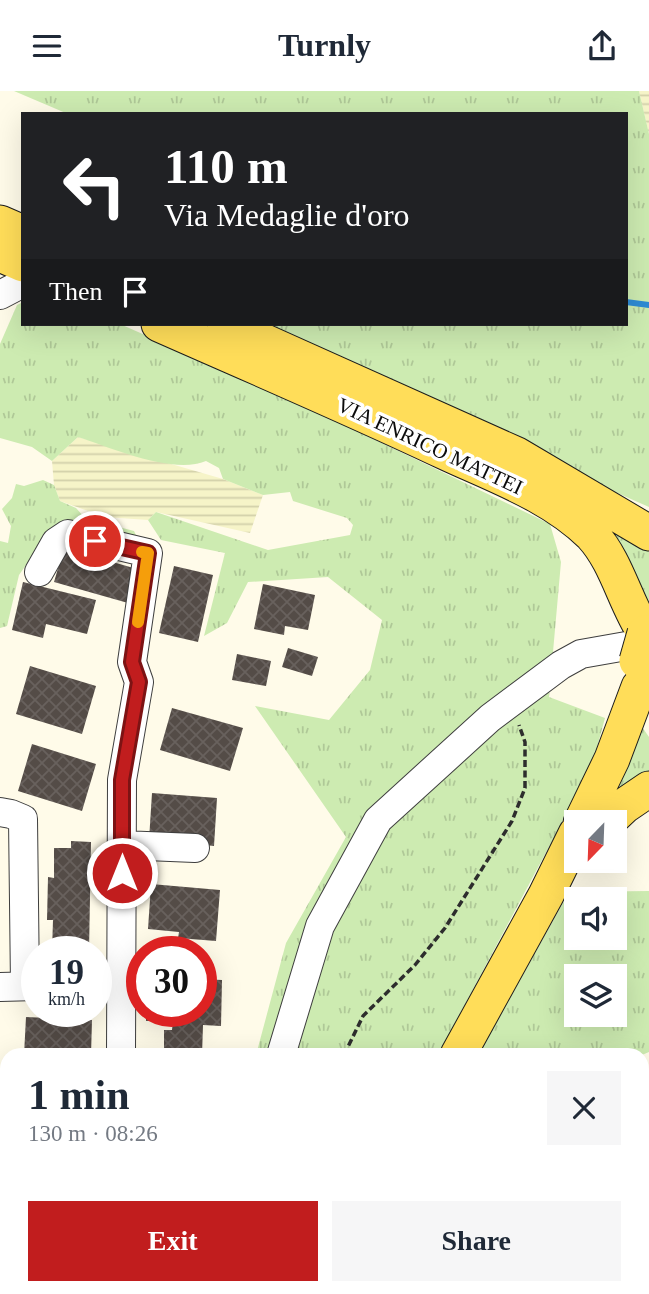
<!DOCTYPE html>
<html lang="en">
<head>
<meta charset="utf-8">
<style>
	body { margin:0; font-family:Georgia,serif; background:#f6f6f7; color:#1f2937; height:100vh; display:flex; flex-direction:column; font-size:26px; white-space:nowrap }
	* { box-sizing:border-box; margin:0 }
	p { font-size:23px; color:#747a83 }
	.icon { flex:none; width:38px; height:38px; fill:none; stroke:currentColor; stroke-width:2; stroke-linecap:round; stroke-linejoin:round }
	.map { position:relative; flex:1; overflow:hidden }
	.details { position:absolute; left:0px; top:957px; width:649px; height:247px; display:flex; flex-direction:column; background:#fff; border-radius:21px 21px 0 0; box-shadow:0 7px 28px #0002 }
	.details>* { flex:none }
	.hud { position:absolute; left:21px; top:21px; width:607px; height:214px; border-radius:0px; box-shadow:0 7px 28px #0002; background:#202124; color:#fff; overflow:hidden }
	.needle { width:46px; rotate:203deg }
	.tools { position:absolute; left:564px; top:719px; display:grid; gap:14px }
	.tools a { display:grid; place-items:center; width:63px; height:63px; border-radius:0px; background:#fff; box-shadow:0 7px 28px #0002; font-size:35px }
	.speed { position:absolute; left:21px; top:845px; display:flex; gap:14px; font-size:35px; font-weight:700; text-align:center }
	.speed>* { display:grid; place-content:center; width:91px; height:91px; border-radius:50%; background:#fff; box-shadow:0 7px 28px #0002; line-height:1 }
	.speed small { font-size:18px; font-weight:400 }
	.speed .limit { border:10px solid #d22; background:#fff; color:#111 }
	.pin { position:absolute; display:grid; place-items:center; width:60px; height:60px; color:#fff; margin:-30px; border:4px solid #fff; border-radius:50%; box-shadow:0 2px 7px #0007 }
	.me { position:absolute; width:77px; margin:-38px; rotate:0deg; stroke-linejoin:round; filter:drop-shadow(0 0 5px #0008) }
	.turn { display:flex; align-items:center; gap:24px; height:147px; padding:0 28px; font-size:32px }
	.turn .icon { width:91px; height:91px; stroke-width:2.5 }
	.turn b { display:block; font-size:49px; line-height:60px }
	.then { display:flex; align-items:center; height:66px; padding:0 28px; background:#0003; gap:14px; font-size:26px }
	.round { display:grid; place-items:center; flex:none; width:74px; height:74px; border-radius:0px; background:#f6f6f7 }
	.headline { display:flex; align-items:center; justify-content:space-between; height:119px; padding:0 28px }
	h1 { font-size:42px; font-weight:800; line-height:52px }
	.cta { display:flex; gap:14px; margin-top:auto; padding:14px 28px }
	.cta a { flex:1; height:80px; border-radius:0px; background:#c11d1e; color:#fff; font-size:28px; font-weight:800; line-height:80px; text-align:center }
	.cta a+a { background:#f6f6f7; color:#1f2937 }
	header { display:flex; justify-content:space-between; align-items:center; height:91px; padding:0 28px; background:#fff; font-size:32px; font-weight:800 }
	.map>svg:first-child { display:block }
</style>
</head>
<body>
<header><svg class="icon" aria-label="menu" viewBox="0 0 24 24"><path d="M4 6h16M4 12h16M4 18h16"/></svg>Turnly<svg class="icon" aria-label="share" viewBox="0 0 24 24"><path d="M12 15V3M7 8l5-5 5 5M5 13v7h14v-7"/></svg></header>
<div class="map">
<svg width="649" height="1203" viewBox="0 0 649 1203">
	<defs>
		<pattern id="farmland-rules" width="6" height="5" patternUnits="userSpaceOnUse" patternTransform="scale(1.75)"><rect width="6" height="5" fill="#f6f4c8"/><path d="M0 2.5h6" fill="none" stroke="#d2d0aa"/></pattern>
		<pattern id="grass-tufts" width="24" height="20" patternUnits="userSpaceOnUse" patternTransform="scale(1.75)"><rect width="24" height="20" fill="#cdebb1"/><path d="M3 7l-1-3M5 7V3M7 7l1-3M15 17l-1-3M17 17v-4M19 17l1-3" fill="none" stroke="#afc897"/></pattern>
		<pattern id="building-cross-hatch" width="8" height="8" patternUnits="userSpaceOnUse" patternTransform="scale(1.75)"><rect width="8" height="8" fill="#544c47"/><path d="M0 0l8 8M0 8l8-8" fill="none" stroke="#68615d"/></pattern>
	</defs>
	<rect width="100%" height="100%" fill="#fffbe9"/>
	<path fill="url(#farmland-rules)" d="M 639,0 L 649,0 L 649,43 Z
		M 78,346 L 223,388 L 263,404 L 250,442 L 156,421 L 148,429 L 105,426 L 60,410 L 54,394 L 52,370 Z"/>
	<path fill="url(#grass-tufts)" fill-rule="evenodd" d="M 14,0 L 639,0 L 649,43 L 649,416 L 234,233 L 626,233 L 626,23 L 68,23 Z
		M 23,211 L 23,233 L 120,233 L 299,312 L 550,433 L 561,471 L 549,606 L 605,627 L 592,675 L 438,964 L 256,964 L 286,852 L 346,746 L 255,615 L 329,629 L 370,579 L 382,529 L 328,486 L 248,491 L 227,532 L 204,545 L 225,462 L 161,449 L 148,429 L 156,421 L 268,459 L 350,444 L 353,434 L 347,427 L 293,410 L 290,401 L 263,404 L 223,388 L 219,377 L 206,370 C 173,384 112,357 78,346 L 52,370 L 32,356 L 0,347 L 0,253 L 17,214 Z
		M 43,389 L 54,394 L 60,410 L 76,417 L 85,427 L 134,440 L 139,450 L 43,450 L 19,484 L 7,535 L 0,537 L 0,450 L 8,452 L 11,435 L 2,418 L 12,407 L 16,393 L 24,395 Z
		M 592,419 L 649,452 L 649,511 L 646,514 Z
		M 640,633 L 649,646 L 649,682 L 597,723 Z
		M 649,800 L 649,961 L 642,964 L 478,964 L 569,801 ZM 576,808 L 614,808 L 614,847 L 576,847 ZM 576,886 L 614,886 L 614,924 L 576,924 Z
		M 4,1095 L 7,1101 L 8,1203 L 4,1203 Z
		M 45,1197 L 334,1197 L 332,1203 L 45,1203 Z
		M 372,1197 L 443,1197 L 441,1203 L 370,1203 Z"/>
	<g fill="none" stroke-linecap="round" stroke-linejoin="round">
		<path stroke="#2e8bd4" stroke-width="6" d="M 626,211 L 649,214"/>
	</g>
	<path fill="url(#building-cross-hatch)" d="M 64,457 L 137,478 L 128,512 L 54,491 Z
		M 174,475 L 213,484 L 198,551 L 159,542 Z
		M 23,491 L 96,509 L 87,543 L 46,533 L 43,547 L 12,539 Z
		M 263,493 L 315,504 L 308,539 L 285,535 L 284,544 L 254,538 Z
		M 288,557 L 318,566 L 312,585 L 282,576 Z
		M 237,563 L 271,570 L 266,595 L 232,589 Z
		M 30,575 L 96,595 L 82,643 L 16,623 Z
		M 172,617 L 243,637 L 230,680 L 160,659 Z
		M 32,653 L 96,673 L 82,720 L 18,700 Z
		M 152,702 L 217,707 L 214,755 L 149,749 Z
		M 71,750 L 91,751 L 89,861 L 52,860 L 53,829 L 47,829 L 48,786 L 54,787 L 54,757 L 71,757 Z
		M 151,793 L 220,799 L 216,850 L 178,847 L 179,841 L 148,838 Z
		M 201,888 L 222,889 L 221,935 L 203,934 L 202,964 L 164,964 L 164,939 L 172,939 L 173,930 L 146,930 L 146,920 L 201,920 Z
		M 26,926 L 92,929 L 91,964 L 24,964 Z"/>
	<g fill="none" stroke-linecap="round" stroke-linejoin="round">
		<g stroke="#3e3e3e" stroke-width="30">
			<path id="minor" d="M 0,204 L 23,192
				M 39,481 L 56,451 L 68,443 L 148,462 L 132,571 L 139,591 L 122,689 L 121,964
				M 0,721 L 11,723 L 23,728 L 25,895
				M 122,754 L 195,757
				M 96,894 L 122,893
				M 0,896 L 37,895
				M 281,964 L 320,835 L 378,729 L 490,627 L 561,574 L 581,563 L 649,551
				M 0,1080 L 7,1091
				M 29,1202 L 29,1197
				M 207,1203 L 209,1197"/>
		</g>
		<g stroke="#1c1c1c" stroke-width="37">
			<path id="major" d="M 0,132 L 23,142
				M 0,163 L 23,173
				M 159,233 C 254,275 350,316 445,361 C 494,384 552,404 592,444 C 617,471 625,512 645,542 L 649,535
				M 225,233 L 517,364 L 649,442
				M 581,732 L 612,668 L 639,596
				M 606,732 L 624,715 L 649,698
				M 458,964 L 546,804 L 576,743
				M 353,1203 L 355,1197"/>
		</g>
		<path stroke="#2d2d2d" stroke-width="3.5" stroke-dasharray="7 3.5" stroke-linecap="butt" d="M 344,964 L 363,925 L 415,874 L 445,837 L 512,730 L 525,697 L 525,651 L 519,634
			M 275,1203 L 281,1197"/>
		<use href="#minor" stroke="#fff" stroke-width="28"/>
		<use href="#major" stroke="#ffdd59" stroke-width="35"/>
		<g stroke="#1c1c1c" stroke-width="37" stroke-linecap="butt">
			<path id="major-bridge" d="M 637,570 L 645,542"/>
		</g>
		<use href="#major-bridge" stroke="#ffdd59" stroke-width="35"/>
	</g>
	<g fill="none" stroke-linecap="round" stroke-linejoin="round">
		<g stroke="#7d1314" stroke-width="18">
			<path id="route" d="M 95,450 L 148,462 L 132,571 L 139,591 L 122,689 L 122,782"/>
		</g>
		<use href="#route" stroke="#c11d1e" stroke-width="12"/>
		<path stroke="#f59e0b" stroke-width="12" d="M 138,531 L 148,462 L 142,461"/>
	</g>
	<g text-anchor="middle" stroke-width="7" stroke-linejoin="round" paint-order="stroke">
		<g font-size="21" fill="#0b0b0b" stroke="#fff">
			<text transform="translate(430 355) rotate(25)" y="7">VIA ENRICO MATTEI</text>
		</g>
	</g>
</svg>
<div class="tools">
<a><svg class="needle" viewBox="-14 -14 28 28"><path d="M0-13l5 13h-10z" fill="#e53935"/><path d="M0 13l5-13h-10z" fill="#747a83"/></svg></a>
<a><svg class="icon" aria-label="sound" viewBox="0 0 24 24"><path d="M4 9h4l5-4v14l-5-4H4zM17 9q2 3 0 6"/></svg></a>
<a><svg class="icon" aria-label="layers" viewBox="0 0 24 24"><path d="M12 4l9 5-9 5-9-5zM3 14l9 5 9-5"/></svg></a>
</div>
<div class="speed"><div>19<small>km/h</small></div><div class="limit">30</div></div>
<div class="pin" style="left:95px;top:450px;background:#d93025"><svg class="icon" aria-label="arrive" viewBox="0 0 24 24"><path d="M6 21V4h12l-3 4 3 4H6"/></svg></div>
<svg class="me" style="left:122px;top:782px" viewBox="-20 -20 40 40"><circle r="17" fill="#c11d1e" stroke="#fff" stroke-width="3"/><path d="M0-11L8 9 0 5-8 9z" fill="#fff"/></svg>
<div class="hud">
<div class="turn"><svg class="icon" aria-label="left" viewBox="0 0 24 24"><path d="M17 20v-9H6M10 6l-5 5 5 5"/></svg><div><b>110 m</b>Via Medaglie d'oro</div></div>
<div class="then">Then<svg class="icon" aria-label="arrive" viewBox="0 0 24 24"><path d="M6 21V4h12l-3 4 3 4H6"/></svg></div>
</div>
<section class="details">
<div class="headline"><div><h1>1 min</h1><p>130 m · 08:26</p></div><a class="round"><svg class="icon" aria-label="close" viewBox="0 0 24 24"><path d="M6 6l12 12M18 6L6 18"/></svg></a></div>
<div class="cta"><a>Exit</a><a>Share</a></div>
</section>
</div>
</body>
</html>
